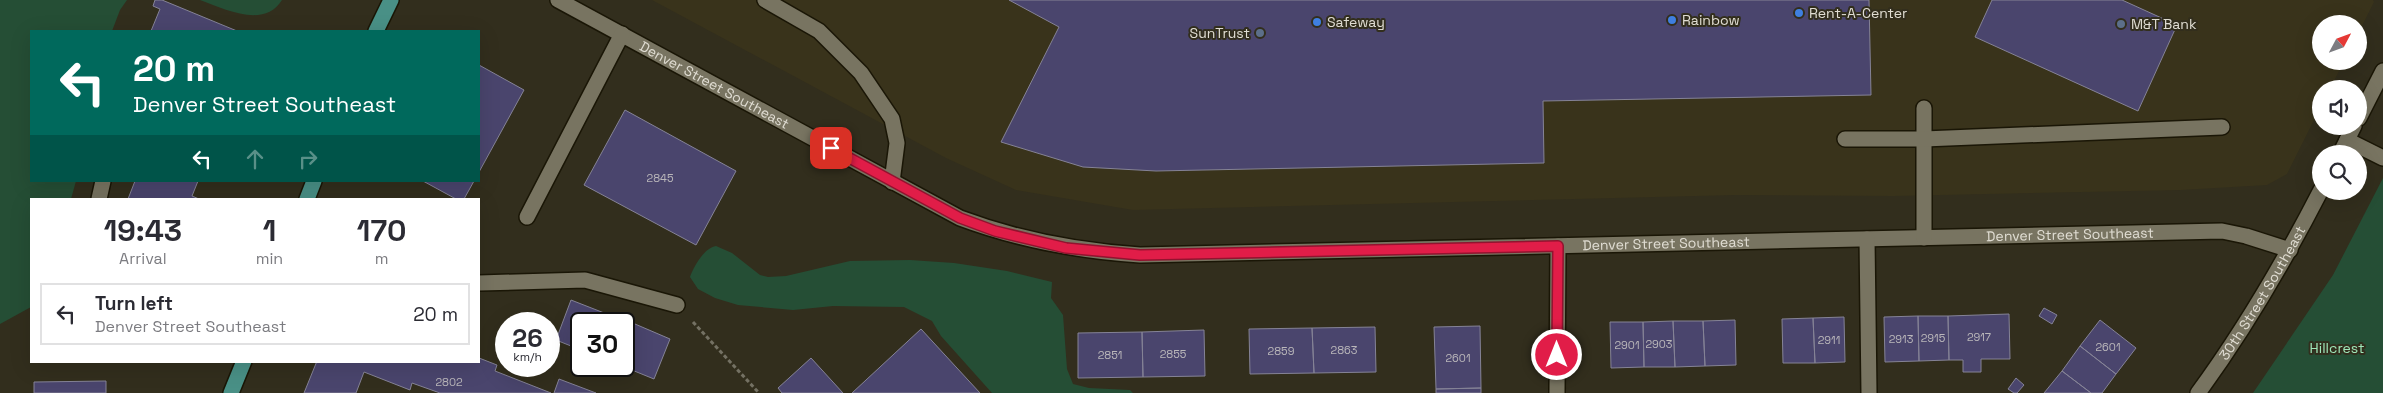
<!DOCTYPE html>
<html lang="en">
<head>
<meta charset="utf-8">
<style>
	body { margin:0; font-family:"Space Grotesk",sans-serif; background:#f2f2f3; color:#2b2b33; height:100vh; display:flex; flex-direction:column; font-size:19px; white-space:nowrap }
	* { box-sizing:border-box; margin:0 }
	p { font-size:16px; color:#7c7c81 }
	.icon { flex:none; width:28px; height:28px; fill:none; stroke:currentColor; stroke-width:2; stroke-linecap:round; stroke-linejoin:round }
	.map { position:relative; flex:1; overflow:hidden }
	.details { position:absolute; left:30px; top:198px; width:450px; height:165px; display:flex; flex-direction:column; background:#fff; border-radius:0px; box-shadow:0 5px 20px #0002 }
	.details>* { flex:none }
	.banner { position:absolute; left:30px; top:30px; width:450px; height:152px; border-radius:0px; box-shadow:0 5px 20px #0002; background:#00695c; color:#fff; overflow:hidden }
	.needle { width:32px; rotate:49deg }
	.buttons { position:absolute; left:2312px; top:15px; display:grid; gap:10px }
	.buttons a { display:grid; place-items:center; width:55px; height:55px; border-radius:50%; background:#fff; box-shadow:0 5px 20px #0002; font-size:25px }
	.speed { position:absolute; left:495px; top:312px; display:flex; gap:10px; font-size:25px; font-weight:700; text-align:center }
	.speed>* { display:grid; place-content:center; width:65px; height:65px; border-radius:50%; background:#fff; box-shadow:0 5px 20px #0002; line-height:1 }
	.speed small { font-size:12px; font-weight:400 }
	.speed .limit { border:2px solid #111; border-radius:8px; background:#fff; color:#111 }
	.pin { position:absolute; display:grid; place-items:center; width:42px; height:42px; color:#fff; margin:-21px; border-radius:10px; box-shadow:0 2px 8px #0006 }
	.me { position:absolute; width:55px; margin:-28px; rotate:0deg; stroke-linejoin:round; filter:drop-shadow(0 0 4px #0008) }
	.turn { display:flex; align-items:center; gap:18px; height:105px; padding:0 20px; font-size:22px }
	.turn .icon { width:65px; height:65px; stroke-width:2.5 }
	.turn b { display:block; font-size:35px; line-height:42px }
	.lanes { display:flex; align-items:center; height:48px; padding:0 20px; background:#0003; justify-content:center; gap:25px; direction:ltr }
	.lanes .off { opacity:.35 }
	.eta { display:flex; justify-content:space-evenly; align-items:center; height:85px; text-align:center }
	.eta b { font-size:30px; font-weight:700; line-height:35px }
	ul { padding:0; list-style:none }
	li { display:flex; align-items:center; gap:15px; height:62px; margin:0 10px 8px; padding:0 10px; border:2px solid #e1e1e2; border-radius:0px }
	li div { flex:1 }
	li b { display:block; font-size:19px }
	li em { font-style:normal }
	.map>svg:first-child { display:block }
</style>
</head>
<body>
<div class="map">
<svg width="2383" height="393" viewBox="0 0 2383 393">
	<rect width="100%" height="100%" fill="#322e1d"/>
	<path fill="#39331b" d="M 652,0 L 2373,0 L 2374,2 L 2359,32 L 2359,24 L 2321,24 L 2321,61 L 2344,61 L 2330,89 L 2321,89 L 2321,106 L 2287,174 L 2267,185 L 2181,190 L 1893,196 L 1736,195 L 1133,210 L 1016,190 L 946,158 Z"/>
	<path fill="#254e35" d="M 0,0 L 127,0 L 120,10 L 112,31 L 31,31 L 31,181 L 76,181 L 71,199 L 31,199 L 31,307 L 0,324 Z
		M 200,0 L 282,0 C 264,29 225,9 200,0 Z
		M 2383,178 L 2383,393 L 2253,393 L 2333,275 Z
		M 716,246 L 732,253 L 760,275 L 768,277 L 786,276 L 850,261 L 910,260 L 954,263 L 1007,271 L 1052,282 L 1051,298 L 1063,315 L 1067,369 L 1073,384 L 1089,388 L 1130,390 L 1133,393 L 992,393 L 941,336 L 932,321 L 904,307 L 833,306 L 793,310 L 738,305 L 715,298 L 698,289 L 690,277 C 694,266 704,248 716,246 Z"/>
	<path fill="#4a456d" stroke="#858396" d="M 155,0 L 162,0 L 237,31 L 151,31 L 160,9 L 153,6 Z
		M 1009,0 L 1869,0 L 1871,95 L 1543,101 L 1544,163 L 1156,171 L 1083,167 L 1001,142 L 1059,27 Z
		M 1992,0 L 2122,0 L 2177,25 L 2138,111 L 1975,37 Z
		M 479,65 L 524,90 L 479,172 Z
		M 625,110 L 736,171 L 696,245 L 584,185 Z
		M 135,181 L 198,181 L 192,196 L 199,199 L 128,199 Z
		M 423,181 L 474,181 L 464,199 L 456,199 Z
		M 571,300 L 617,318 L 618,315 L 628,320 L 628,321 L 670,339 L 654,379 L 622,366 L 624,366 L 624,324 L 581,324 L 581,350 L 556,340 Z
		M 2044,308 L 2057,315 L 2052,324 L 2039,316 Z
		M 2009,314 L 2010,359 L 1981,359 L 1981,372 L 1963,372 L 1963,360 L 1949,360 L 1948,316 Z
		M 1918,316 L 1919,361 L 1885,362 L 1884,317 Z
		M 1918,316 L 1948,316 L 1949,360 L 1919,361 Z
		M 1844,317 L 1845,362 L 1815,363 L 1813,318 Z
		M 1813,318 L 1815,363 L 1783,363 L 1782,319 Z
		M 1735,320 L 1736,365 L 1705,366 L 1703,321 Z
		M 2100,320 L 2136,348 L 2116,374 L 2080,346 Z
		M 1673,321 L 1675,367 L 1644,367 L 1643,322 Z
		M 1673,321 L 1703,321 L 1705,366 L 1675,367 Z
		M 1610,322 L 1643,322 L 1644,367 L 1611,368 Z
		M 1480,326 L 1481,388 L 1436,389 L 1434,327 Z
		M 1375,327 L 1376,372 L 1314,373 L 1312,328 Z
		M 1312,328 L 1314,373 L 1250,374 L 1249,329 Z
		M 921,329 L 980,393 L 852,393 Z
		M 1204,330 L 1205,376 L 1143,377 L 1142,332 Z
		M 1142,332 L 1143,377 L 1078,378 L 1078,333 Z
		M 2080,346 L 2116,374 L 2102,393 L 2091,393 L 2062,371 Z
		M 479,358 L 497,365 L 495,371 L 551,393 L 440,393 L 412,383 L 410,390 L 364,372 L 356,393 L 304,393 L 317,361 L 479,361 Z
		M 811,358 L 843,393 L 782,393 L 778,388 Z
		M 2062,371 L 2091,393 L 2044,393 Z
		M 2016,378 L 2024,385 L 2017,393 L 2014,393 L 2008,389 Z
		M 559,379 L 596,393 L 554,393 Z
		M 106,381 L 106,393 L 34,393 L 34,382 Z
		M 1481,388 L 1481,393 L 1436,393 L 1436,389 Z"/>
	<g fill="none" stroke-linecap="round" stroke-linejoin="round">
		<g stroke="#1a1606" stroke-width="18">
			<g id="minor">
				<path id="s1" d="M 558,0 L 960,218 C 1019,240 1077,251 1140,255 L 2222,231 L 2246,236 L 2290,250"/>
				<path d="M 765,0 L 819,31 L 861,73 L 892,119 L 897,143 L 892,182"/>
				<path d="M 1924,108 L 1924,238"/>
				<path d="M 2359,118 L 2383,71"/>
				<path d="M 1845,139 L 1924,139 L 2222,127"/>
				<path d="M 2347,140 L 2383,158"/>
				<path d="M 2340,154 L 2354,126"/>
				<path d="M 99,199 L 103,181"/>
				<path d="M 527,217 L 622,34"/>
				<path d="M 1867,239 L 1869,393"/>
				<path d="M 479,283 L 585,280 L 677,305"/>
				<path d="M 1557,393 L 1558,246"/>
				<path id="s2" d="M 2198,393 C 2245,329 2285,260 2321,190"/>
			</g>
		</g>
		<g stroke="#1a1606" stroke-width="18">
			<path id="major" d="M 376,31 L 391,0
				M 307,199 L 314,181
				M 231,393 L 244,361"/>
		</g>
		<path stroke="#747163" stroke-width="3" stroke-dasharray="4 2.5" stroke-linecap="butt" d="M 693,322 L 759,393"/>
		<use href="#minor" stroke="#787461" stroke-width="15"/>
		<use href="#major" stroke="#499086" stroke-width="15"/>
	</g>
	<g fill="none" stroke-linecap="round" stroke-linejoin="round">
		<g stroke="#92132f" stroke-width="12">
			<path id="route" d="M 831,148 L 960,218 L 995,231 L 1066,248 L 1140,255 L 1558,246 L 1557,355"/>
		</g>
		<use href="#route" stroke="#e11d48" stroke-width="9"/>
	</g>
	<g fill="#3f7fe0" stroke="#322e1d" stroke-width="2">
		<circle cx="1799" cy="13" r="5"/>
		<circle cx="1672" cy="20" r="5"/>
		<circle cx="1317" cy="22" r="5"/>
	</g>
	<g fill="#5c6f8a" stroke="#322e1d" stroke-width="2">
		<circle cx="2121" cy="24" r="5"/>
		<circle cx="1260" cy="33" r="5"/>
	</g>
	<g text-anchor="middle" stroke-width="4" stroke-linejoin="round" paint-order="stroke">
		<g font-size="11" fill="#bab7ba">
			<text x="660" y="182">2845</text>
			<text x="1979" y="341">2917</text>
			<text x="1933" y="342">2915</text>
			<text x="1901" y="343">2913</text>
			<text x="1829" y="344">2911</text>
			<text x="1659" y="348">2903</text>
			<text x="1627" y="349">2901</text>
			<text x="2108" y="351">2601</text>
			<text x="1344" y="354">2863</text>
			<text x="1281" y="355">2859</text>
			<text x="1173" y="358">2855</text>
			<text x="1110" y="359">2851</text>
			<text x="1458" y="362">2601</text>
			<text x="449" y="386">2802</text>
		</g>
		<g font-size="14" fill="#e0ddd3" stroke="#322e1d" text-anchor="start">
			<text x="1809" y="18">Rent-A-Center</text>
			<text x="1682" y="25">Rainbow</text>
			<text x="1327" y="27">Safeway</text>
			<text x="2131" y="29">M&amp;T Bank</text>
			<text x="1250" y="38" text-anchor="end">SunTrust</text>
		</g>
		<g font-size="14" fill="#e0ddd3" stroke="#322e1d">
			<text dy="5" stroke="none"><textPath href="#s1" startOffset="178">Denver Street Southeast</textPath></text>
			<text dy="5" stroke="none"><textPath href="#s1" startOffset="1572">Denver Street Southeast</textPath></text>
			<text dy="5" stroke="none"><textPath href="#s1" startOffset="1168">Denver Street Southeast</textPath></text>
			<text dy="5" stroke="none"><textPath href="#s2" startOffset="119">30th Street Southeast</textPath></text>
		</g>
		<g font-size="14" fill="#9fe7b9" stroke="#322e1d">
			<text x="2337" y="353">Hillcrest</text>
		</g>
	</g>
</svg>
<div class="buttons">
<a><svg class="needle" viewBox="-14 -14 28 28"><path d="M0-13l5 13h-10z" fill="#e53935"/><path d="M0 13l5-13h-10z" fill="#7c7c81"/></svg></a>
<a><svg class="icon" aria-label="sound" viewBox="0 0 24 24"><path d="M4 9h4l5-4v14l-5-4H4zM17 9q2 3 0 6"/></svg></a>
<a><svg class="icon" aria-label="search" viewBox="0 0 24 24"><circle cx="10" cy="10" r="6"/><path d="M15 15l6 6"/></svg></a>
</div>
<div class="speed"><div>26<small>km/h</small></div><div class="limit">30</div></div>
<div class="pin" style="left:831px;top:148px;background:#d93025"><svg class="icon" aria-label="arrive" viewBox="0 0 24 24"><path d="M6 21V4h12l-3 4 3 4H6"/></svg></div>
<svg class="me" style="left:1557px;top:355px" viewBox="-20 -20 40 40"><circle r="17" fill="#e11d48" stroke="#fff" stroke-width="3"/><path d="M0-11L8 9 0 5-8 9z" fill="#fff"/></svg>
<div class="banner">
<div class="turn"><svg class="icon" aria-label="left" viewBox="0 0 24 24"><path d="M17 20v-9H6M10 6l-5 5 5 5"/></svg><div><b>20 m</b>Denver Street Southeast</div></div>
<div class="lanes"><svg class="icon" aria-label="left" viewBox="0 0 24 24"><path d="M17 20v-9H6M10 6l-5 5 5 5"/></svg><svg class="icon off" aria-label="ahead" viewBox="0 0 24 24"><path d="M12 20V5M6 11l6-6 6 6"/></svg><svg class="icon off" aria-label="right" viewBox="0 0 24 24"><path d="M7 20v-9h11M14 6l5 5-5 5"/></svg></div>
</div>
<section class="details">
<div class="eta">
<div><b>19:43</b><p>Arrival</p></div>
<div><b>1</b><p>min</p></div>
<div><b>170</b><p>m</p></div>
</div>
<ul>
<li><svg class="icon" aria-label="left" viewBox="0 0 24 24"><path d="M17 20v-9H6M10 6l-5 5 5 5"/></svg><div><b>Turn left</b><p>Denver Street Southeast</p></div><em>20 m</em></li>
</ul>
</section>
</div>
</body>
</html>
